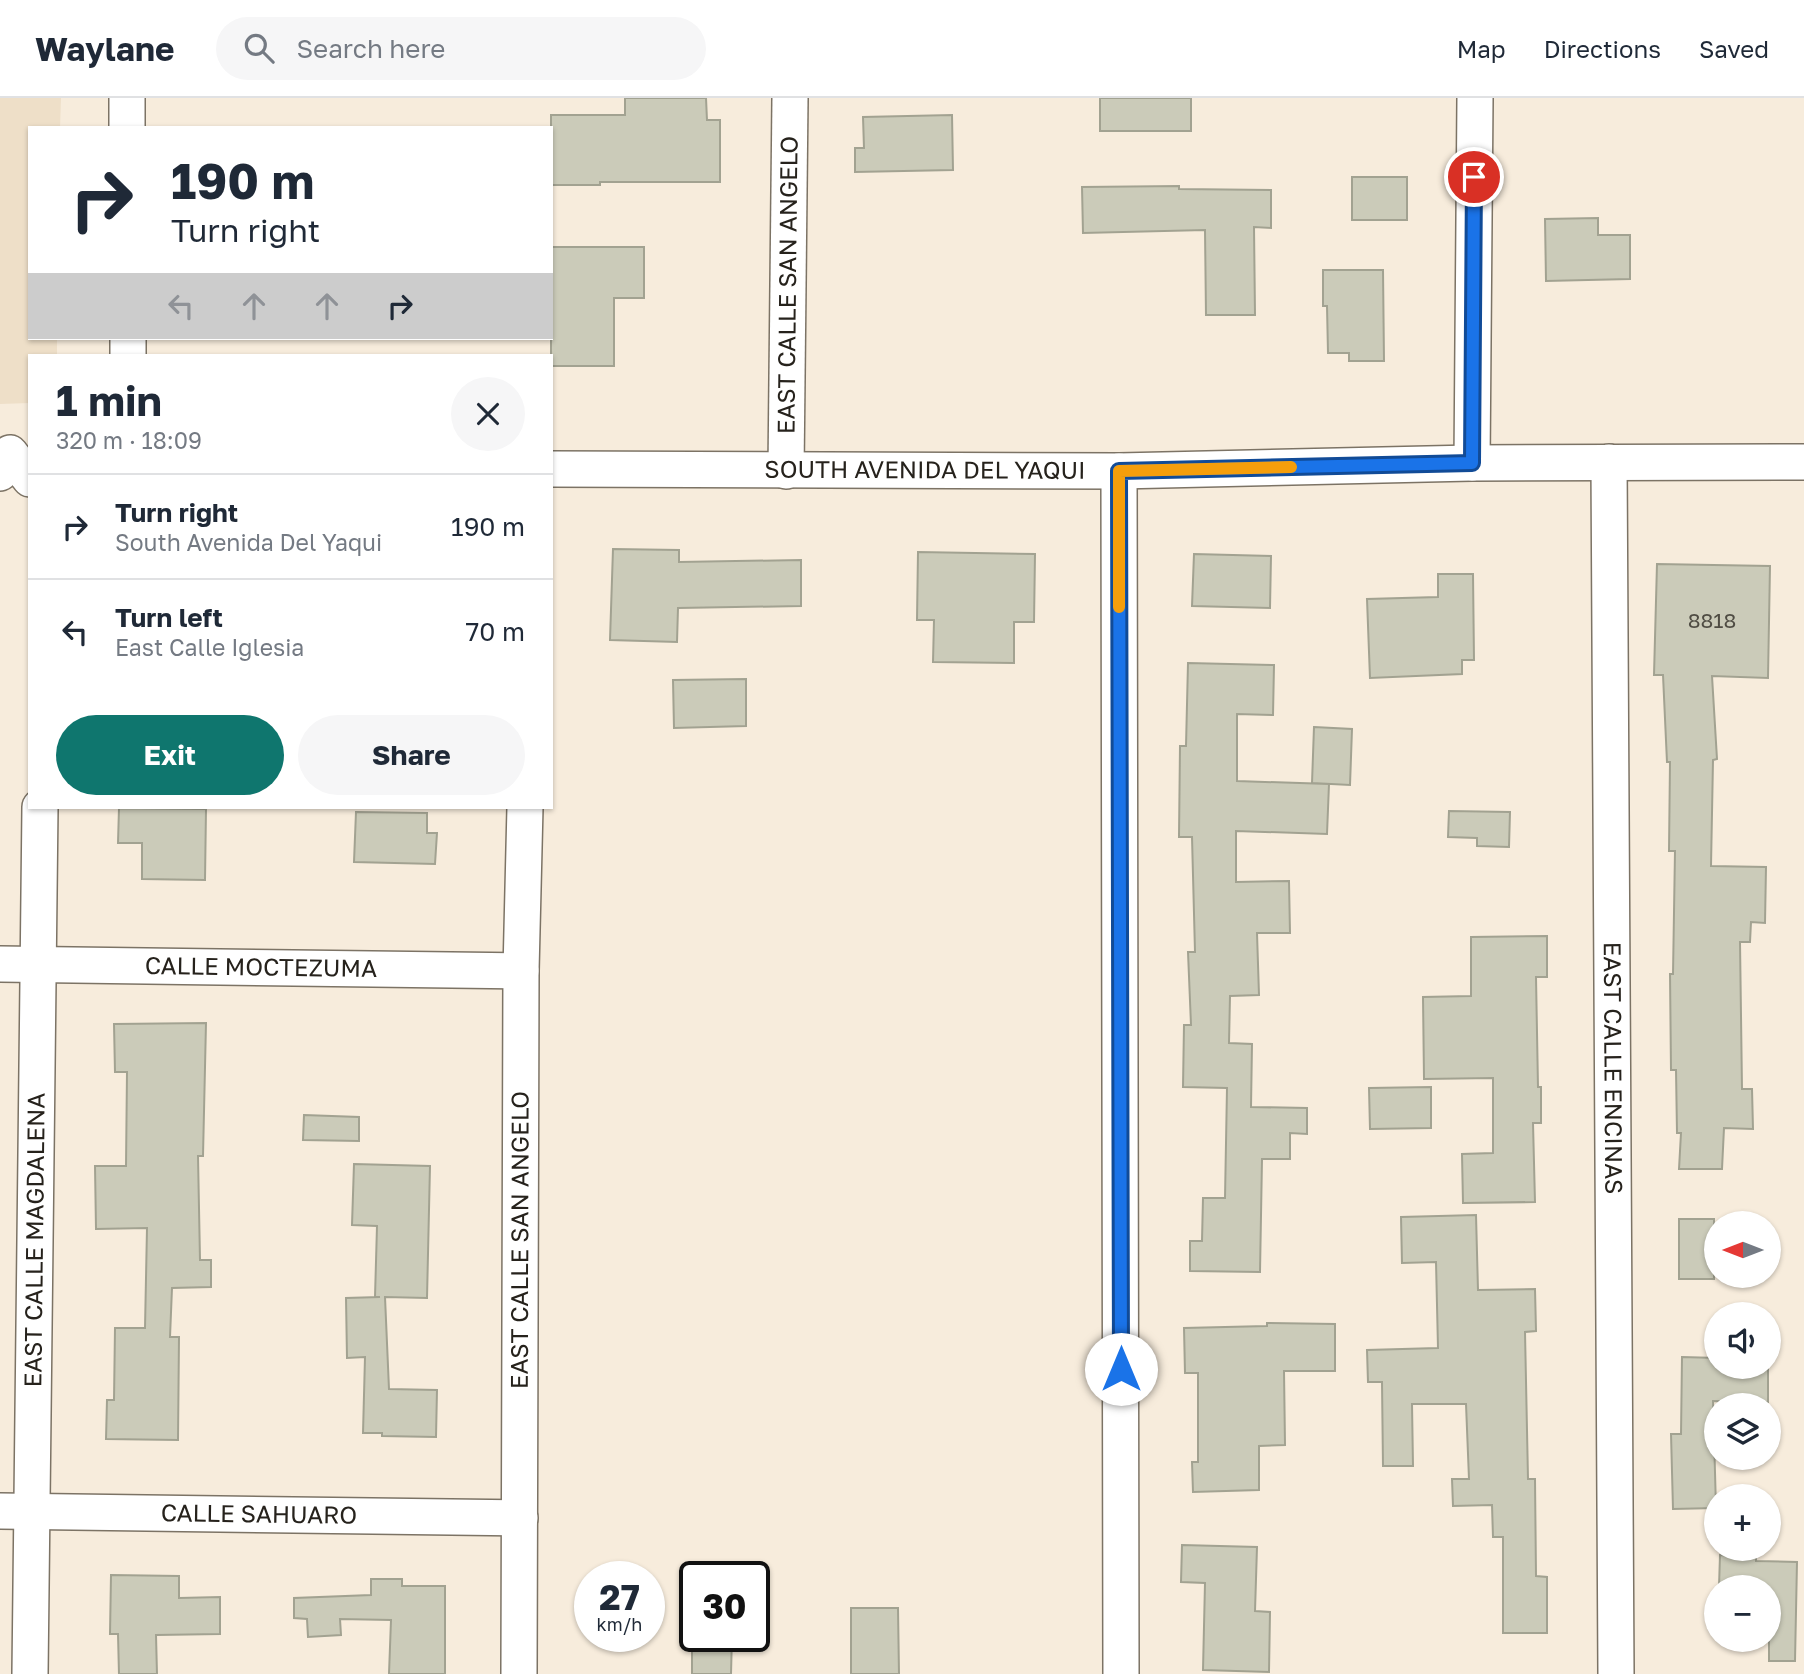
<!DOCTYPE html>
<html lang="en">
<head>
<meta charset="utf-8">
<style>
	body { margin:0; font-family:"Golos Text",sans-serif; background:#f6f6f7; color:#1f2937; height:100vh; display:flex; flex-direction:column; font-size:26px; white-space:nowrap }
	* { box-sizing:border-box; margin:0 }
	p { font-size:23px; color:#747a83 }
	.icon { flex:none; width:38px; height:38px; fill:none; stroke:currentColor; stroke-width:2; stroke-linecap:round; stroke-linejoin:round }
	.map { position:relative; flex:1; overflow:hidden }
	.drawer { position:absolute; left:28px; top:256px; width:525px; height:455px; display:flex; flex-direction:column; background:#fff; border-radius:0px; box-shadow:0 2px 5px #0004 }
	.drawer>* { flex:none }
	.banner { position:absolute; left:28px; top:28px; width:525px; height:214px; border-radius:0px; box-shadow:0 2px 5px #0004; background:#fff; color:#1f2937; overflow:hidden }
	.needle { width:46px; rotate:270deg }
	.controls { position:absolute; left:1704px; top:1113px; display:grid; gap:14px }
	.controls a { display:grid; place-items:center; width:77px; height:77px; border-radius:50%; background:#fff; box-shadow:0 2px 5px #0004; font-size:35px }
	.speed { position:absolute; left:574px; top:1463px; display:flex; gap:14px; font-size:35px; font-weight:700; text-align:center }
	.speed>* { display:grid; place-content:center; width:91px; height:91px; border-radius:50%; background:#fff; box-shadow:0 2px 5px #0004; line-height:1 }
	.speed small { font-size:18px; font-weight:400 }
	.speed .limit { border:4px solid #111; border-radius:10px; background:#fff; color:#111 }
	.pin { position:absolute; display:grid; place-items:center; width:60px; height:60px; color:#fff; margin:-30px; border:4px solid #fff; border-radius:50%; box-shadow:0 2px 7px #0007 }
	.me { position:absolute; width:77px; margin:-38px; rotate:0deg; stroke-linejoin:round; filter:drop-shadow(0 0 5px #0008) }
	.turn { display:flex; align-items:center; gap:24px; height:147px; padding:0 28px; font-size:32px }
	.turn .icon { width:91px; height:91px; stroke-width:2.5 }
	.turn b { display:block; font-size:49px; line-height:60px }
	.lanes { display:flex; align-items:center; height:66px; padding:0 28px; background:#0003; justify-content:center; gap:35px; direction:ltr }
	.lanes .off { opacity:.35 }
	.round { display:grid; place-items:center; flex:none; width:74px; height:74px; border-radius:37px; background:#f6f6f7 }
	.head { display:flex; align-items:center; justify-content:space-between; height:119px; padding:0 28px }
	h1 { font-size:42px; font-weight:700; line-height:52px }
	.cta { display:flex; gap:14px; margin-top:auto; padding:14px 28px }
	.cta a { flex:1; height:80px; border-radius:42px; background:#0f766e; color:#fff; font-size:28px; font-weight:700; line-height:80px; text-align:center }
	.cta a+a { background:#f6f6f7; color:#1f2937 }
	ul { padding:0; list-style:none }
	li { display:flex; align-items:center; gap:21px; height:105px; padding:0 28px; border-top:2px solid #e0e1e3 }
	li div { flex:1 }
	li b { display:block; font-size:26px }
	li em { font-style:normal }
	header { display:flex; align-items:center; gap:42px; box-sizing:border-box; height:98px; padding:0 35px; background:#fff; border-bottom:2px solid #e0e1e3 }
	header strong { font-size:33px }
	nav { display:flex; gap:38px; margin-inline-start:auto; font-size:24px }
	.search { width:490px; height:63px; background:#f6f6f7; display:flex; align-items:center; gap:18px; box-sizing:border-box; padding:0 24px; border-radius:38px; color:#747a83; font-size:26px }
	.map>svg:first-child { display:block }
</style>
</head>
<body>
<header>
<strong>Waylane</strong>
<div class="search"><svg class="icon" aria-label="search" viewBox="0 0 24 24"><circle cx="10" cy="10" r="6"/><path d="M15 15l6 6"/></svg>Search here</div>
<nav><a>Map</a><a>Directions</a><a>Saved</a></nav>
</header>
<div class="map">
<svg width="1804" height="1576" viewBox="0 0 1804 1576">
	<rect width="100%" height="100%" fill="#f7ecdc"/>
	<path fill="#eedfc8" d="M 0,0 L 61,0 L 60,30 L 30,30 L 30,240 L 57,240 L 57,257 L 30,257 L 30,305 L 0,306 Z"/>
	<path fill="#cbcbb9" stroke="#a2a291" stroke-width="2" d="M 625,0 L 706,0 L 707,22 L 720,22 L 720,84 L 600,84 L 600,87 L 551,87 L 551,17 L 625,17 Z
		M 1100,0 L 1191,0 L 1191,33 L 1100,33 Z
		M 952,17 L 953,72 L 855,74 L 855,50 L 864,50 L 863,19 Z
		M 1352,79 L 1407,79 L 1407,122 L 1352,122 Z
		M 1179,88 L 1179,91 L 1271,92 L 1271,130 L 1254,129 L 1255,217 L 1206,217 L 1205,132 L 1083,135 L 1082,89 Z
		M 1598,120 L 1598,137 L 1630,137 L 1630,181 L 1546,183 L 1545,121 Z
		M 551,149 L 644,149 L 644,200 L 614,200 L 614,268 L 551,268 Z
		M 1323,172 L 1383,172 L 1384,263 L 1349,263 L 1349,255 L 1328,255 L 1327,208 L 1323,208 Z
		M 613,451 L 679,452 L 679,464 L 801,462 L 801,508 L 678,510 L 677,544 L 610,542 Z
		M 918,454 L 1035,456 L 1034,524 L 1014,524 L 1014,565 L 933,564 L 934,522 L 917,522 Z
		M 1194,456 L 1271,458 L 1270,510 L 1192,508 Z
		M 1657,466 L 1770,468 L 1768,580 L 1712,578 L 1717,661 L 1713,662 L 1711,768 L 1766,769 L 1765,825 L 1751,824 L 1750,844 L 1740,844 L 1742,991 L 1752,991 L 1753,1031 L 1724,1030 L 1722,1071 L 1679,1071 L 1681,1035 L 1677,1035 L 1676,972 L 1671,972 L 1670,876 L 1673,876 L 1675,753 L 1669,753 L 1670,664 L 1667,664 L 1663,577 L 1654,577 Z
		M 1438,476 L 1473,476 L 1474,562 L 1462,562 L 1462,576 L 1370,580 L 1367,501 L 1438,499 Z
		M 1188,565 L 1274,567 L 1273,617 L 1237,616 L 1237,683 L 1329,686 L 1327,736 L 1236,733 L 1236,784 L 1289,783 L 1290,835 L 1257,835 L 1259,897 L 1230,898 L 1229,945 L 1252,946 L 1251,1009 L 1307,1010 L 1307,1036 L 1290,1035 L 1290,1061 L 1262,1061 L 1260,1174 L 1190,1173 L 1190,1143 L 1202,1143 L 1203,1100 L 1225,1100 L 1227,990 L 1183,989 L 1184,927 L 1191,927 L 1188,854 L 1195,854 L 1192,739 L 1179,739 L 1180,648 L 1186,648 Z
		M 746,581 L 746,628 L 674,630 L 673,582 Z
		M 1314,629 L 1352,631 L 1350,687 L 1312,685 Z
		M 119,710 L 206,711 L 205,782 L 142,781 L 142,745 L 118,745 Z
		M 1449,713 L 1510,714 L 1509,749 L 1477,748 L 1477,740 L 1448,739 Z
		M 356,714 L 427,715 L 427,735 L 437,735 L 435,766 L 354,764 Z
		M 1547,838 L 1547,879 L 1536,879 L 1538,989 L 1541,989 L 1541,1025 L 1533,1025 L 1535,1104 L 1463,1105 L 1462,1056 L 1493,1055 L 1493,980 L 1424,981 L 1423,899 L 1471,898 L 1471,839 Z
		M 206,925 L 203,1058 L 198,1058 L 200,1162 L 211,1162 L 211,1189 L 172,1190 L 170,1239 L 179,1239 L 178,1342 L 106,1341 L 107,1302 L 114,1302 L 115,1230 L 145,1230 L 147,1130 L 96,1131 L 95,1068 L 126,1068 L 127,974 L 115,974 L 114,926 Z
		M 1431,989 L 1431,1030 L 1370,1031 L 1369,990 Z
		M 304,1017 L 359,1019 L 359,1043 L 303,1042 Z
		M 354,1066 L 430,1068 L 427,1200 L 385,1199 L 389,1291 L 437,1292 L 436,1339 L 382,1338 L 382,1335 L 363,1335 L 365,1259 L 347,1260 L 346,1200 L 380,1199 L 375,1199 L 377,1128 L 352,1127 Z
		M 1476,1117 L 1478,1192 L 1535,1191 L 1536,1233 L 1525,1234 L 1528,1381 L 1535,1381 L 1536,1478 L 1547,1479 L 1547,1535 L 1503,1535 L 1503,1439 L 1493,1439 L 1492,1407 L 1453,1408 L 1452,1381 L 1469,1381 L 1466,1306 L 1412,1306 L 1413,1368 L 1383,1368 L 1382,1284 L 1368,1284 L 1367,1252 L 1438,1250 L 1436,1164 L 1402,1165 L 1401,1119 Z
		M 1679,1121 L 1714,1121 L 1714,1181 L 1679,1181 Z
		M 1267,1225 L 1335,1226 L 1335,1273 L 1284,1273 L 1285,1347 L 1259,1348 L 1259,1392 L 1193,1394 L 1192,1364 L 1198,1364 L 1198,1275 L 1185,1275 L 1184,1230 L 1267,1228 Z
		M 1682,1259 L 1717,1260 L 1717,1269 L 1768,1269 L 1768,1304 L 1713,1303 L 1716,1410 L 1673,1411 L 1671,1336 L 1681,1336 Z
		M 1182,1447 L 1257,1449 L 1255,1513 L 1270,1514 L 1269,1574 L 1203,1572 L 1205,1485 L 1181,1484 Z
		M 1720,1457 L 1756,1458 L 1756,1463 L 1797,1464 L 1795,1563 L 1769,1563 L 1769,1489 L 1719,1489 Z
		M 111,1477 L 179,1478 L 179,1500 L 220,1499 L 220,1536 L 156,1537 L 157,1576 L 119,1576 L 118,1536 L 110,1536 Z
		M 371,1481 L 402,1481 L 402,1488 L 445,1488 L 445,1576 L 389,1576 L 391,1522 L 340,1521 L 341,1537 L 308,1539 L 307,1521 L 294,1520 L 294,1500 L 371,1497 Z
		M 851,1510 L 898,1510 L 899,1576 L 851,1576 Z
		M 692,1538 L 732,1538 L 731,1576 L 692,1576 Z"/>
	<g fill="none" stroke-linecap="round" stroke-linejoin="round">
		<g stroke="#7c7365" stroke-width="38">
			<g id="minor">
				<path d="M 127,0 L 127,30"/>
				<path d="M 128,240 L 128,257"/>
				<path id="s1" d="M 1609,364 L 1616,1576"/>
				<path d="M 1472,365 L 1475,0"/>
				<path id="s2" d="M 551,371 L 1119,373 L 1472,365 L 1804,364"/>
				<path id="s3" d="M 786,373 L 790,0"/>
				<path d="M 1119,373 L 1121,1576"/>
				<path d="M 0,375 L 10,355 L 30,381"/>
				<path id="s4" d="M 0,866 L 521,873"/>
				<path id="s5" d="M 0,1413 L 520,1420"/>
				<path id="s6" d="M 30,1576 L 40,709"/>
				<path id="s7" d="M 519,1576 L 521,873 L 525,709"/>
			</g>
		</g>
		<use href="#minor" stroke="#fff" stroke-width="35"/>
	</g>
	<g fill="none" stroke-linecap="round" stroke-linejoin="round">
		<g stroke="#114b97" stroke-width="18">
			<path id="route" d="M 1121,1271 L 1119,373 L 1472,365 L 1474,79"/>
		</g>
		<use href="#route" stroke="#1a73e8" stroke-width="12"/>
		<path stroke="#f59e0b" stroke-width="12" d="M 1119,509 L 1119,373 L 1291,369"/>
	</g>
	<g text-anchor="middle" stroke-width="5" stroke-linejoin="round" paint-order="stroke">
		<g font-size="21" fill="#4f4c43">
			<text x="1712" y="530">8818</text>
		</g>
		<g font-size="24" fill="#26221c" stroke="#fefaf4">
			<text dy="8" stroke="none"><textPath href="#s3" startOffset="186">EAST CALLE SAN ANGELO</textPath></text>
			<text dy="8" stroke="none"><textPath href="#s2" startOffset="374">SOUTH AVENIDA DEL YAQUI</textPath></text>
			<text dy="8" stroke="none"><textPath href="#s4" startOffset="261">CALLE MOCTEZUMA</textPath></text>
			<text dy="8" stroke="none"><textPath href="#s1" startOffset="606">EAST CALLE ENCINAS</textPath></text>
			<text dy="8" stroke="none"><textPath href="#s6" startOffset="434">EAST CALLE MAGDALENA</textPath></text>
			<text dy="8" stroke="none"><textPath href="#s7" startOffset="434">EAST CALLE SAN ANGELO</textPath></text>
			<text dy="8" stroke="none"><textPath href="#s5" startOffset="259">CALLE SAHUARO</textPath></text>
		</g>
	</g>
</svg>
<div class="controls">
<a><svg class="needle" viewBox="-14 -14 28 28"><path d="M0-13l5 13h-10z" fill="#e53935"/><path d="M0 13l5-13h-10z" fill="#747a83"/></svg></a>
<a><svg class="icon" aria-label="sound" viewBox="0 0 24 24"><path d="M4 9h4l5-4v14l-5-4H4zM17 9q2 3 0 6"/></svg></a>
<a><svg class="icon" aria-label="layers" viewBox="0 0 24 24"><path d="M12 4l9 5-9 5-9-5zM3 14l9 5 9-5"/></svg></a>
<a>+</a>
<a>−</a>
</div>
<div class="speed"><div>27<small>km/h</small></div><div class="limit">30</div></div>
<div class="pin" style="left:1474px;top:79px;background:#d93025"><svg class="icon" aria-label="arrive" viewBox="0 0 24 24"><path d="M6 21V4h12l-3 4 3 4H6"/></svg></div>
<svg class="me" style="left:1121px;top:1271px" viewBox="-20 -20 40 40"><circle r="19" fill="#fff"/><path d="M0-13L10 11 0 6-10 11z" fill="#1a73e8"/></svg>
<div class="banner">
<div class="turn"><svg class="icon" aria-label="right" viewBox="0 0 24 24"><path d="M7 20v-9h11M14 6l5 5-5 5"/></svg><div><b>190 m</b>Turn right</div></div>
<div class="lanes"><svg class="icon off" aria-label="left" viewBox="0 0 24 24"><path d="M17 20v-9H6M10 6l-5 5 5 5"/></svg><svg class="icon off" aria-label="ahead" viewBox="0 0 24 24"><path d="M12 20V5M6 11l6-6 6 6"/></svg><svg class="icon off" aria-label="ahead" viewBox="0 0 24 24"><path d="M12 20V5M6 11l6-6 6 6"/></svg><svg class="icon" aria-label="right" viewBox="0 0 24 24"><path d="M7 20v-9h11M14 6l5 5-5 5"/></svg></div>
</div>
<section class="drawer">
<div class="head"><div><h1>1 min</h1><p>320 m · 18:09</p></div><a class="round"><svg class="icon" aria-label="close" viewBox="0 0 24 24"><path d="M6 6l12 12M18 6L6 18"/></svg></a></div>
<ul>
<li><svg class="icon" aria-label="right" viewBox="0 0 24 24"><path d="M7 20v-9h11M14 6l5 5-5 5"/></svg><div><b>Turn right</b><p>South Avenida Del Yaqui</p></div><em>190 m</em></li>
<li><svg class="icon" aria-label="left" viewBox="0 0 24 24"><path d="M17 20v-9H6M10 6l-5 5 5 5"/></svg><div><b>Turn left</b><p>East Calle Iglesia</p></div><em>70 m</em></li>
</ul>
<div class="cta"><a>Exit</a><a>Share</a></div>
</section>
</div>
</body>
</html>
